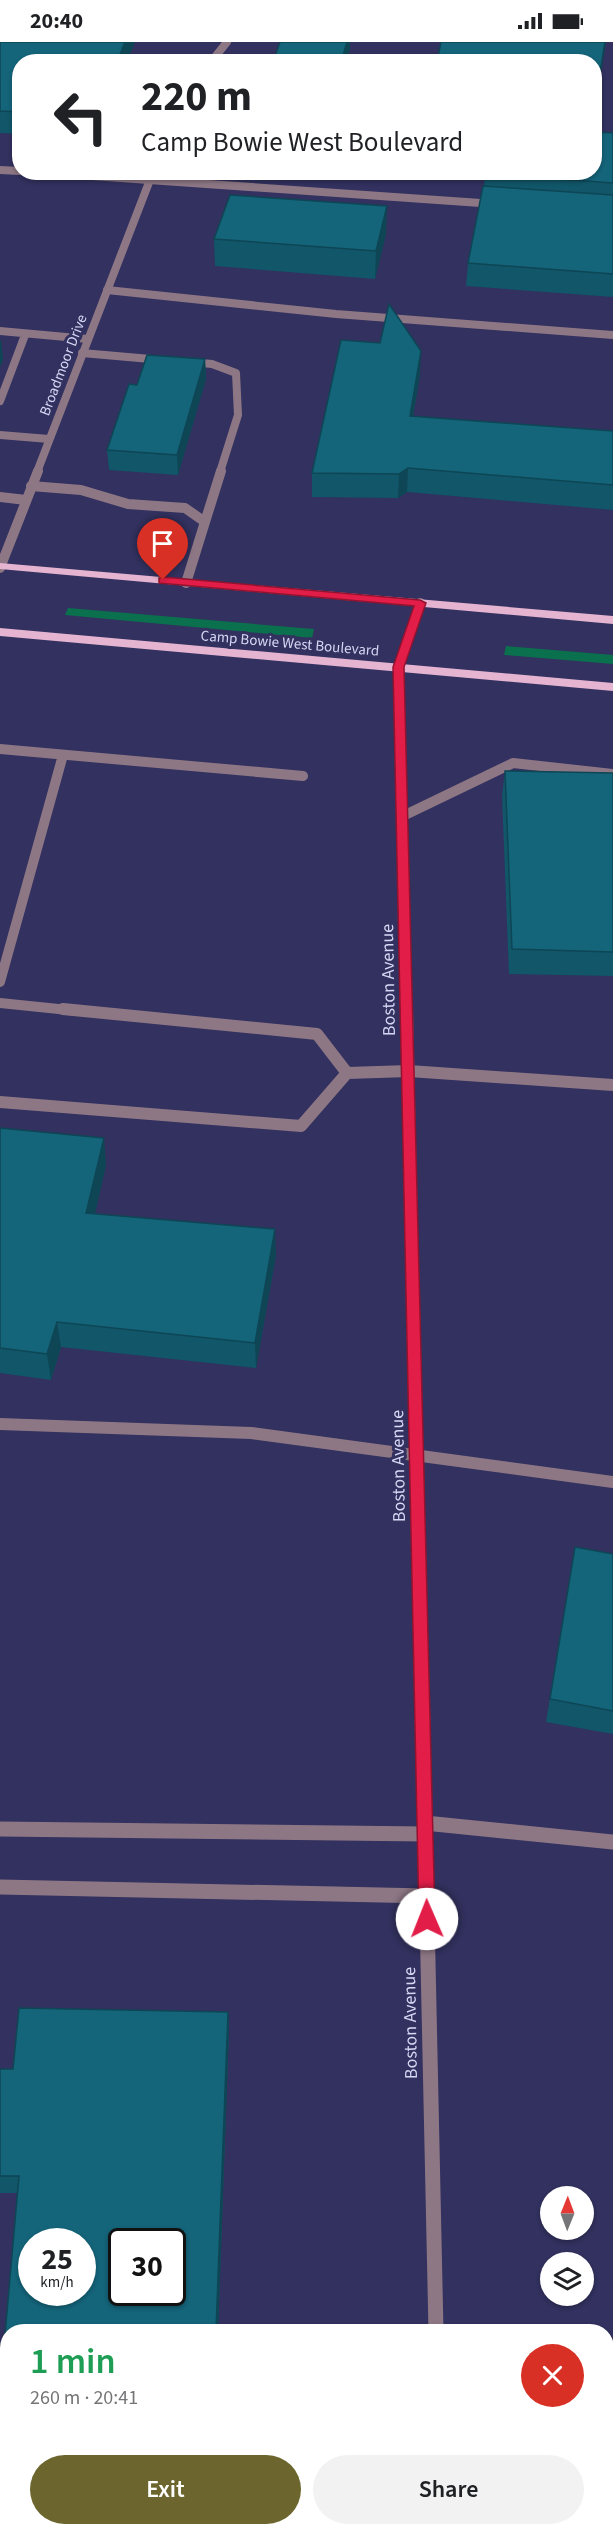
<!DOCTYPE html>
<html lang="en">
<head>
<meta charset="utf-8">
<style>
	body { margin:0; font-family:"Source Sans 3",sans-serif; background:#f2f2f2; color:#202124; height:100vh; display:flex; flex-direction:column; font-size:22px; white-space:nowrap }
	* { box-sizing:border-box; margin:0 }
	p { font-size:20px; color:#757577 }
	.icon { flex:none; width:33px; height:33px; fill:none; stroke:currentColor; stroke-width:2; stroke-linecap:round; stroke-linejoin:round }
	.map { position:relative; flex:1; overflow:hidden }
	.sheet { position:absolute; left:0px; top:2282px; width:614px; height:212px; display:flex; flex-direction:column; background:#fff; border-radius:24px 24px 0 0; box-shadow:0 2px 4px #0004 }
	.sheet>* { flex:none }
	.top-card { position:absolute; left:12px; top:12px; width:590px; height:126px; border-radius:24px; box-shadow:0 2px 4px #0004; background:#fff; color:#202124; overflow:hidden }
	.needle { width:39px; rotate:1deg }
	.buttons { position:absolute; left:540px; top:2144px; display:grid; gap:12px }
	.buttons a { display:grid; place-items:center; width:54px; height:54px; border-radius:50%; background:#fff; box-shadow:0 2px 4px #0004; font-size:30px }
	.speed { position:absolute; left:18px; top:2186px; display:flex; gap:12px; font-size:30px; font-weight:700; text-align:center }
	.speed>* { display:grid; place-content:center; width:78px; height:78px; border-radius:50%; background:#fff; box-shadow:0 2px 4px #0004; line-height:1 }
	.speed small { font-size:15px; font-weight:400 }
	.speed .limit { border:3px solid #111; border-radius:9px; background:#fff; color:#111 }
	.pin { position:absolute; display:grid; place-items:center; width:51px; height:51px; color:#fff; margin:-62px -26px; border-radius:50% 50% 50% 0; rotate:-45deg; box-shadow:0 0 6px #0007 }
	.pin .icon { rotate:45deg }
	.me { position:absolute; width:66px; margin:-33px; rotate:359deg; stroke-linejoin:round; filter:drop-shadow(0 0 4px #0008) }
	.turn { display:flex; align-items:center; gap:21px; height:126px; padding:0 30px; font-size:27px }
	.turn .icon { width:78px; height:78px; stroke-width:2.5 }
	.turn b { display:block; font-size:42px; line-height:51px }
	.round { display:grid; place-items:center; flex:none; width:63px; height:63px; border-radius:32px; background:#f2f2f2 }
	.summary { display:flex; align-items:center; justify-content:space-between; height:102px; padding:0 30px }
	h1 { font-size:36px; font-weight:600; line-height:45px; color:#1e9e55 }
	.action { display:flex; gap:12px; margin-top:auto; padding:12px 30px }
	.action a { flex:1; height:69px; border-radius:36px; background:#6c662e; color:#fff; font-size:24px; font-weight:600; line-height:69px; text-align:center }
	.action a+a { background:#f2f2f2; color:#202124 }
	.status { display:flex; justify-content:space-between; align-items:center; height:42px; padding:0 30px; background:#fff; direction:ltr }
	.status svg { height:16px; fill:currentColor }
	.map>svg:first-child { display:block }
</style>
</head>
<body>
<div class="status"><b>20:40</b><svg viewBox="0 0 49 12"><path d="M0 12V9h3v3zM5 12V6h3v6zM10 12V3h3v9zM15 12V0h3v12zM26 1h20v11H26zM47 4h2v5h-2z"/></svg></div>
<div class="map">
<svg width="613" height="2492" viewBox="0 0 613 2492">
	<rect width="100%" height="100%" fill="#32315f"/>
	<path fill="#0b704d" d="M 68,566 L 314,587 L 312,596 L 65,573 Z
		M 506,604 L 613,613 L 613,622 L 504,613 Z"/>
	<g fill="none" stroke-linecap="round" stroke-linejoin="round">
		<path stroke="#8e7785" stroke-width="8" d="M 107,248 L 336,272 L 613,293
			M 0,289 L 88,297
			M 82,311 L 162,318
			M 191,320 L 212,322 L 236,331 L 238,373 L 220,430
			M 0,359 L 25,293
			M 0,393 L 49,397"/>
		<path stroke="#8e7785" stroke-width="10" d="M 31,444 L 81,448 L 128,462 L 185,466 L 205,480 L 186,541
			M 0,455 L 26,458
			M 205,480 L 221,429
			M 0,707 L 303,734
			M 403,774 L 513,721 L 613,732
			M 0,940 L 63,713
			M 0,961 L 78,969"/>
		<path stroke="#8e7785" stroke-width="12" d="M 63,967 L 317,992 L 347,1031
			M 0,1060 L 301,1084 L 347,1031 L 409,1029 L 613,1043
			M 0,1382 L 251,1391 L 613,1440"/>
		<path stroke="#8e7785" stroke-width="15" d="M 425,1781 L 613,1800
			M 0,1787 L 425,1792
			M 0,1845 L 427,1854"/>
		<path stroke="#8e7785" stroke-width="8" d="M 0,128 L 20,129
			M 35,130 L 495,162"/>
		<path stroke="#8e7785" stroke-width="10" d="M 407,969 L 399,625 L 420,561"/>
		<path stroke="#8e7785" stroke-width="12" d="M 407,967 L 422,1645"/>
		<path stroke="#8e7785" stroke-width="15" d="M 422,1643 L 436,2289
			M 440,2486 L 440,2492"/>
		<path stroke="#8e7785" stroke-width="8" d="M 211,20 L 227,0
			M 37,430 L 153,130"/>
		<path stroke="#8e7785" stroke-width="10" d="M 0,526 L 38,429"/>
		<path fill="#e5b4d1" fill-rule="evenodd" d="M 0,521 L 613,574 L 613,582 L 0,527 Z
			M 0,586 L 613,641 L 613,649 L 0,594 Z"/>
	</g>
	<path fill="#115669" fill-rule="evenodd" d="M 0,0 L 20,20 L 20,92 L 0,91 Z
		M 613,91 L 613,255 L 466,244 L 468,221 L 484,144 L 485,130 Z
		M 386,192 L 375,237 L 215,224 L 214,197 Z
		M 380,301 L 420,333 L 413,374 L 613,389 L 613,468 L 407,450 L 398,456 L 312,455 L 312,431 Z
		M 205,317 L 206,337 L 178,433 L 109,428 L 107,408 L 137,343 Z
		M 505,729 L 613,731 L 613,934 L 509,932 L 502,754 Z
		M 0,1086 L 106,1123 L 95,1171 L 276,1213 L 256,1326 L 61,1305 L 51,1338 L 0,1331 Z
		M 575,1505 L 613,1512 L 613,1692 L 546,1680 Z
		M 19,1966 L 228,1970 L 229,1988 L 218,2289 L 8,2289 L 8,2486 L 241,2486 L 241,2492 L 0,2492 L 0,2349 L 17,2151 L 0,2151 L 0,2027 L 13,2027 ZM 32,2199 L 82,2199 L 82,2250 L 32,2250 ZM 122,2199 L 172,2199 L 172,2250 L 122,2250 Z"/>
	<path fill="#0e4655" d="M 125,0 L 135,0 L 127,20 L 117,20 Z
		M 347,0 L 350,0 L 350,7 L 346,20 L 341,20 Z
		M 605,0 L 606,0 L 594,76 L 594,67 Z
		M 387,164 L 386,192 L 375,237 L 376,209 Z
		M 1,298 L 3,318 L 0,325 L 0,299 Z
		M 421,309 L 420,333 L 409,398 L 410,374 Z
		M 205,317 L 206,337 L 178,433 L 177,413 Z
		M 408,426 L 407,450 L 398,456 L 399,432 Z
		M 104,1096 L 106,1123 L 89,1197 L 86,1171 Z
		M 275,1187 L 276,1213 L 256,1326 L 255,1301 Z
		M 57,1280 L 61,1305 L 51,1338 L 47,1312 Z
		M 228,1970 L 229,1988 L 218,2289 L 216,2289 Z"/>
	<path fill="#14647a" stroke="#0e4655" stroke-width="1.5" fill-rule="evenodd" d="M 0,0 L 125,0 L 117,20 L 20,20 L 20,70 L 0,69 Z
		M 280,0 L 347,0 L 341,20 L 273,20 Z
		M 441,0 L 605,0 L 594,67 L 594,20 L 437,20 Z
		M 594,90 L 613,91 L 613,141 L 485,132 L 485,130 L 594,130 Z
		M 483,144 L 613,153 L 613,232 L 468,221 Z
		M 230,153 L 387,164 L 376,209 L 214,197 Z
		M 389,262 L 421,309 L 410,374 L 613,389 L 613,443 L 408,426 L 399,432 L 312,431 L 341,298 L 380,301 Z
		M 147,313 L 205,317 L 177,413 L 107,408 L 129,342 L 137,343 Z
		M 505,729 L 613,731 L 613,910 L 512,907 Z
		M 0,1086 L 104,1096 L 86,1171 L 275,1187 L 255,1301 L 57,1280 L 47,1312 L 0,1306 Z
		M 575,1505 L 613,1512 L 613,1669 L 550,1657 Z
		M 19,1966 L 228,1970 L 216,2289 L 8,2289 L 8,2486 L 239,2486 L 239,2492 L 0,2492 L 0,2349 L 19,2134 L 0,2134 L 0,2027 L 13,2027 ZM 32,2199 L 82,2199 L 82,2250 L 32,2250 ZM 122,2199 L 172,2199 L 172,2250 L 122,2250 Z"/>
	<path fill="#e11d48" stroke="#92132f" stroke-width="1.5" d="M 163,535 L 420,558 L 426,561 L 404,625 L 435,1877 L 433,1883 L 427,1885 L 421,1883 L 419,1877 L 393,625 L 414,564 L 159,541 L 159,536 Z"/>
	<g text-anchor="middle" stroke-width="6" stroke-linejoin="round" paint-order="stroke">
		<g font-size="15" fill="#d5d7f4" stroke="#32315f">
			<text transform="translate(63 323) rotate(-69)" y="5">Broadmoor Drive</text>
			<text transform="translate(290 601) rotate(5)" y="5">Camp Bowie West Boulevard</text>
		</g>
		<g font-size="18" fill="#d5d7f4" stroke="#32315f">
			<text transform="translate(388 938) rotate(-91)" y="6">Boston Avenue</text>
			<text transform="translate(398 1424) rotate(-91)" y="6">Boston Avenue</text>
			<text transform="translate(410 1981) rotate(-91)" y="6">Boston Avenue</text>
		</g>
	</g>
</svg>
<div class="buttons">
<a><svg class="needle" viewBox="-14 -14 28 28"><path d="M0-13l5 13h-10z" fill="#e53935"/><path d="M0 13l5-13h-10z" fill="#757577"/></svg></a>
<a><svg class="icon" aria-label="layers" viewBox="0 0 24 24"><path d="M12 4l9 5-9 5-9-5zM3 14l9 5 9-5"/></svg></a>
</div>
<div class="speed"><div>25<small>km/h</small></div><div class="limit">30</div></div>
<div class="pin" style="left:163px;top:538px;background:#d93025"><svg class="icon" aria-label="arrive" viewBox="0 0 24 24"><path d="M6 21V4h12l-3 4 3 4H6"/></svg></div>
<svg class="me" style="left:427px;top:1877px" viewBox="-20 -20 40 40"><circle r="19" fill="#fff"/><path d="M0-13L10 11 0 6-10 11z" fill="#e11d48"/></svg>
<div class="top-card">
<div class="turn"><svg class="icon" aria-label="left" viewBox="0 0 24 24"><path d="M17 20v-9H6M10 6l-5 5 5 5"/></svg><div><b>220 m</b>Camp Bowie West Boulevard</div></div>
</div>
<section class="sheet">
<div class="summary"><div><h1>1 min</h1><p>260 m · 20:41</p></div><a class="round" style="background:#d93025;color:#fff"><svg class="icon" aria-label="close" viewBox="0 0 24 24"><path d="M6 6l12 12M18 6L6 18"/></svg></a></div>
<div class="action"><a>Exit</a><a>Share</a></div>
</section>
</div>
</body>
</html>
